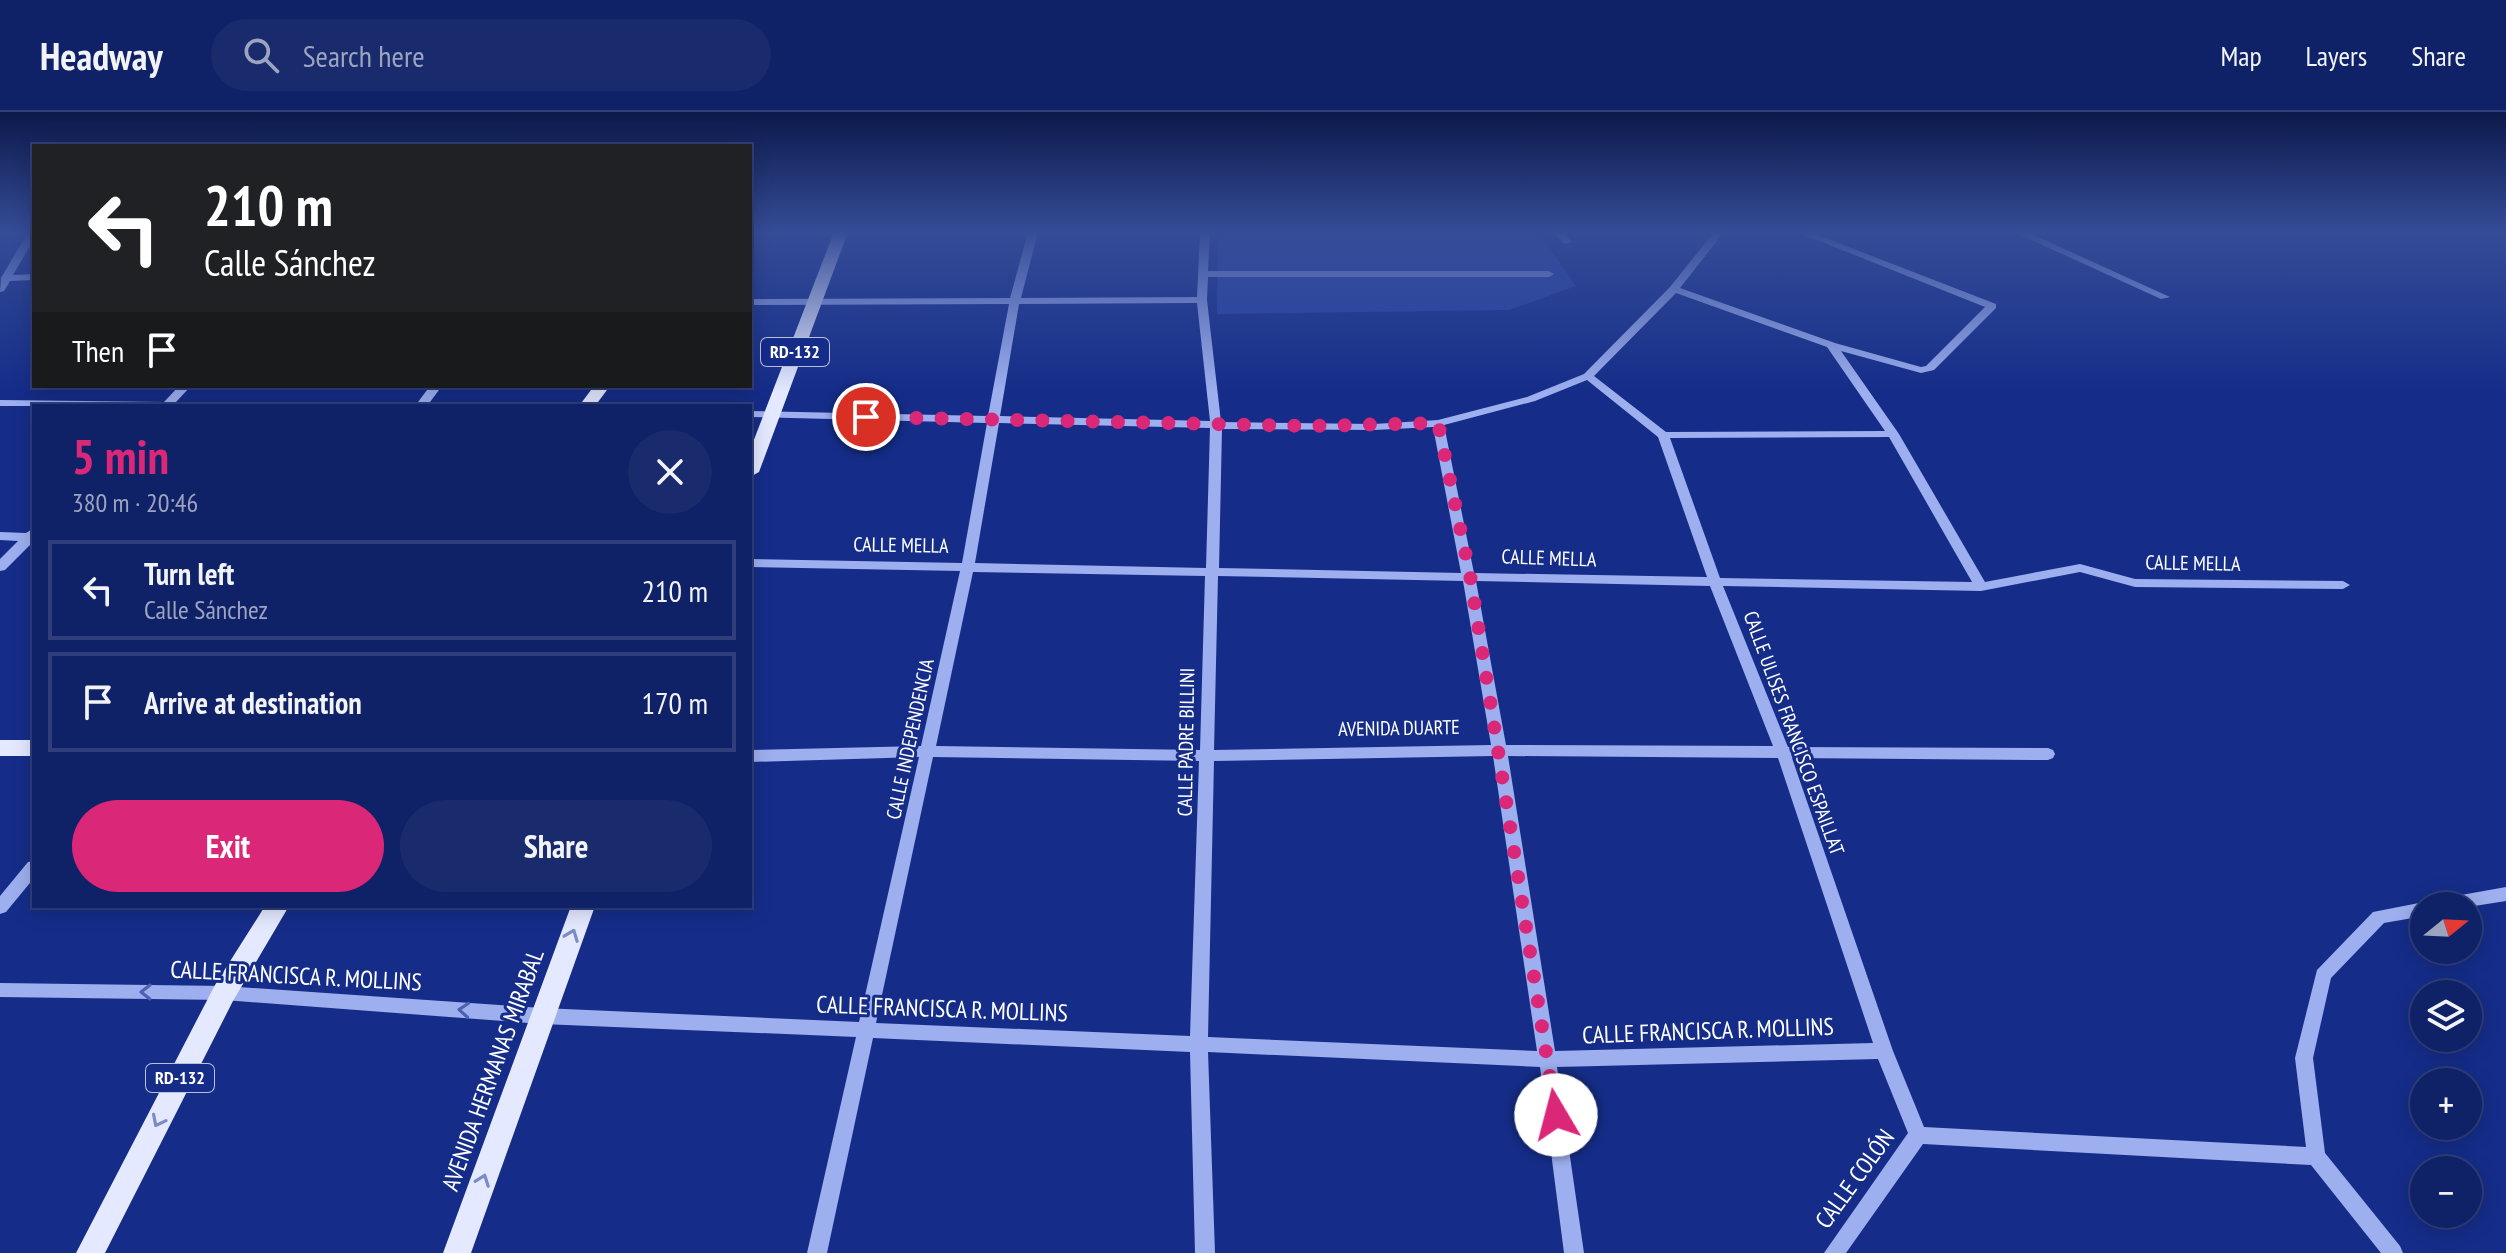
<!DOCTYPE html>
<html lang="en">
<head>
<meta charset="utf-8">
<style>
	body { margin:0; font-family:"PT Sans Narrow",sans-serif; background:#192a6d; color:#f1f3f6; height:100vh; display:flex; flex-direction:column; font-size:30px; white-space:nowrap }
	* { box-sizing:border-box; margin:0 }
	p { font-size:26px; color:#9ca4c0 }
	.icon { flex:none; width:44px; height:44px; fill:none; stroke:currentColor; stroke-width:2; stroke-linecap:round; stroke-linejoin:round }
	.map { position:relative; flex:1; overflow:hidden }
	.side { position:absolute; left:32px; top:292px; width:720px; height:504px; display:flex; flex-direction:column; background:#102267; border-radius:0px; box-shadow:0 4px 20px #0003,0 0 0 2px #303f7b }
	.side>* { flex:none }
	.hud { position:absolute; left:32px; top:32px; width:720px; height:244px; border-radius:0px; box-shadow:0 4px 20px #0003,0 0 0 2px #303f7b; background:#202124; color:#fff; overflow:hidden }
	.needle { width:52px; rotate:72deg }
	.tools { position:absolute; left:2410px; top:780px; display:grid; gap:16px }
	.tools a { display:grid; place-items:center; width:72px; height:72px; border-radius:50%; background:#102267; box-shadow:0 4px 20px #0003,0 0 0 2px #303f7b; font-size:40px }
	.pin { position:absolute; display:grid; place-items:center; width:68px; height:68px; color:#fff; margin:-34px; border:4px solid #fff; border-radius:50%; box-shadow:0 2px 8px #0007 }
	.me { position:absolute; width:88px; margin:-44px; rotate:352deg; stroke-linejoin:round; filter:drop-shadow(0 0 6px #0008) }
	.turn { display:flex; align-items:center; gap:28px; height:168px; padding:0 40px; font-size:36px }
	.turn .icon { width:104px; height:104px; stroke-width:2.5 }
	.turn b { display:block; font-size:56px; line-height:68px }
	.then { display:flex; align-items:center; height:76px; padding:0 40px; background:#0003; gap:16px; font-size:30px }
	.round { display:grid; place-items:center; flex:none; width:84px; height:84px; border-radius:42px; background:#192a6d }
	.overview { display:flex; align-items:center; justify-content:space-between; height:136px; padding:0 40px }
	h1 { font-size:48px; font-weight:700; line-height:60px; color:#db2777 }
	.button { display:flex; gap:16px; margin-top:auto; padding:16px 40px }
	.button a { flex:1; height:92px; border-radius:48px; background:#db2777; color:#fff; font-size:32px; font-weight:700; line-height:92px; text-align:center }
	.button a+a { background:#192a6d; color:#f1f3f6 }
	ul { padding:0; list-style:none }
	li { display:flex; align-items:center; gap:24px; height:100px; margin:0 16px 12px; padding:0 24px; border:4px solid #303f7b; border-radius:0px }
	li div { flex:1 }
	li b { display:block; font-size:30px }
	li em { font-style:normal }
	header { display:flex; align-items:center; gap:48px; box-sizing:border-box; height:112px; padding:0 40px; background:#102267; border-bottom:2px solid #303f7b }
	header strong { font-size:38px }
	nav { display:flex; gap:44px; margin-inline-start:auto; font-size:28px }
	.search { width:560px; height:72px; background:#192a6d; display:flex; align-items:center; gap:20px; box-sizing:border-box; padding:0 28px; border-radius:44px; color:#9ca4c0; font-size:30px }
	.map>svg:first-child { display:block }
</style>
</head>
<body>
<header>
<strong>Headway</strong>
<div class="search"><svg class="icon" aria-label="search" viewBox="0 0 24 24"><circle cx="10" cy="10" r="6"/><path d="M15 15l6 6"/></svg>Search here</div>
<nav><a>Map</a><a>Layers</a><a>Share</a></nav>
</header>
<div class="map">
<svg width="2506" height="1141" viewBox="0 0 2506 1141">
	<rect width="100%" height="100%" fill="#152d89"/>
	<path fill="#2844a8" d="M 1218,120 L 1538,120 L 1576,174 L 1509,198 L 1217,202 Z"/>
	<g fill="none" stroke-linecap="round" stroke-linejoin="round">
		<path fill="#9dafef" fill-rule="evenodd" d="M 28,120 L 34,120 L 34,127 L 13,163 L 34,162 L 34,168 L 10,169 L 4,179 L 0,180 L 1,166 Z
			M 1028,120 L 1038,120 L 1021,186 L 1197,185 L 1200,120 L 1210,120 L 1208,159 L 1549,159 L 1554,162 L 1549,165 L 1208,165 L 1207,188 L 1221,310 L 1374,312 L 1438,308 L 1527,285 L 1584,262 L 1670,175 L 1714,120 L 1724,120 L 1680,176 L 1835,231 L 1921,255 L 1926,254 L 1985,195 L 1797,120 L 1810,120 L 1996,192 L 1996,196 L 1934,258 L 1921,261 L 1841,239 L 1899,322 L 1985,470 L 2080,452 L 2135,467 L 2343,469 L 2350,473 L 2343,477 L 2135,475 L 2080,460 L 1981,479 L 1723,474 L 1788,635 L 2048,636 L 2053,638 L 2055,642 L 2053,646 L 2048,648 L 1792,646 L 1893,939 L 1924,1015 L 2306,1035 L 2295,946 L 2317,858 L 2373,800 L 2424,790 L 2431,794 L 2424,794 L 2424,804 L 2384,811 L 2331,866 L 2313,946 L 2325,1041 L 2400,1134 L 2403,1141 L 2381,1141 L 2311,1053 L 1923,1032 L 1846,1141 L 1824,1141 L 1908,1021 L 1878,947 L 1557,955 L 1584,1141 L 1564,1141 L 1540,955 L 1208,940 L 1215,1141 L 1195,1141 L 1190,940 L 873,926 L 827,1141 L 807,1141 L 856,925 L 542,912 L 224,888 L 0,885 L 0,871 L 224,874 L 542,896 L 859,910 L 919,645 L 750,650 L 750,638 L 921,634 L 960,459 L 750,455 L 750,447 L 962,451 L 987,311 L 750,305 L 750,299 L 988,304 L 1009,192 L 750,193 L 750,187 L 1010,186 ZM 1676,181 L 1827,235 L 1885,319 L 1666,320 L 1594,264 ZM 1197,191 L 1210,309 L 1000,304 L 1019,192 ZM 1587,268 L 1658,325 L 1707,465 L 1474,461 L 1444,313 L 1535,289 ZM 999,311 L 1210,316 L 1206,456 L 975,451 ZM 1433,315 L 1461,461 L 1219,456 L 1222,317 L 1374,318 ZM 1889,325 L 1972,470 L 1720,466 L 1670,326 ZM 973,460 L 1205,464 L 1200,638 L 936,634 ZM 1218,464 L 1463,469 L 1491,633 L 1214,638 ZM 1476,469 L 1710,474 L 1773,634 L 1506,633 ZM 1493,644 L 1537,939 L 1208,925 L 1214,649 ZM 1508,644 L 1778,646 L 1873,931 L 1555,939 ZM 933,645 L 1199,649 L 1190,924 L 876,911 Z
			M 1553,120 L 1563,120 L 1572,130 L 1564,132 Z
			M 2014,120 L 2027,120 L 2170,185 L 2161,187 Z
			M 179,274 L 191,274 L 176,290 L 234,291 L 240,294 L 0,294 L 0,288 L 164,290 Z
			M 430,274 L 442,274 L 427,294 L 415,294 Z
			M 34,416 L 34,429 L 5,458 L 0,459 L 0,447 L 18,429 L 0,428 L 0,420 L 26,421 Z
			M 34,749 L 34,766 L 6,800 L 0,802 L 0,784 L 28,750 Z
			M 2506,775 L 2506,789 L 2468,795 L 2431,794 L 2433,789 L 2439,787 Z"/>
		<path fill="#e4e9ff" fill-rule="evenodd" d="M 834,120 L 848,120 L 759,360 L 750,365 L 750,338 Z
			M 594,274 L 610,274 L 595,294 L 579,294 Z
			M 0,628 L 34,628 L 34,644 L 0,644 Z
			M 265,794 L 289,794 L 233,889 L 105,1141 L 76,1141 L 215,873 Z
			M 571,794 L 595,794 L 471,1141 L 443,1141 Z"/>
	</g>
	<defs><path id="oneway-chevron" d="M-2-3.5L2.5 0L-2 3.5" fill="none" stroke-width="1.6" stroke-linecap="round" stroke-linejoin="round" transform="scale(2)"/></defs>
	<g stroke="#7c8bc4">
		<use href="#oneway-chevron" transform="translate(572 823) rotate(-69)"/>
		<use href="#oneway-chevron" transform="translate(158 1009) rotate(117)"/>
		<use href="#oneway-chevron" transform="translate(483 1068) rotate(-70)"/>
	</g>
	<g stroke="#4b61b2">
		<use href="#oneway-chevron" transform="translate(146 880) rotate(-179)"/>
		<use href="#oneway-chevron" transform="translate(464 898) rotate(-176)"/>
	</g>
	<linearGradient id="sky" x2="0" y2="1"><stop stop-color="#0c194b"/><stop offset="0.43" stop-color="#354c97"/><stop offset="1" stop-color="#354c97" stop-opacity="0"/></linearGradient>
	<rect width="2506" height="280" fill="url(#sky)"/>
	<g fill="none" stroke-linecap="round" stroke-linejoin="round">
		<path stroke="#db2777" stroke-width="14" stroke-dasharray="0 25.2" d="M 866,305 L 1311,314 L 1438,311 L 1470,463 L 1556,1003"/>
	</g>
	<g text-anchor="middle" stroke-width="6" stroke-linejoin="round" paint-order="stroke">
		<g fill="#152d89" stroke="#b9c0dc" stroke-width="2">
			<rect x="761" y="226" width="68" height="28" rx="6"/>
			<rect x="146" y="952" width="68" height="28" rx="6"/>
		</g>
		<g font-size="18" font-weight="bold" fill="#fff">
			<text x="795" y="246">RD-132</text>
			<text x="180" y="972">RD-132</text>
		</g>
		<g font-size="20" fill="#fff" stroke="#152d89">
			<text transform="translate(901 433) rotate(1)" y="7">CALLE MELLA</text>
			<text transform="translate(1549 446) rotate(2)" y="7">CALLE MELLA</text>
			<text transform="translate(2193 451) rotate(1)" y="7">CALLE MELLA</text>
			<text transform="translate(1399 616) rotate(-1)" y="7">AVENIDA DUARTE</text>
			<text transform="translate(1794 621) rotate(70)" y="7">CALLE ULISES FRANCISCO ESPAILLAT</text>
			<text transform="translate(910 627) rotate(-78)" y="7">CALLE INDEPENDENCIA</text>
			<text transform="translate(1186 630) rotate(-89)" y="7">CALLE PADRE BILLINI</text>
		</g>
		<g font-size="24" fill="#fff" stroke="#152d89">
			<text transform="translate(296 864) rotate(3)" y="8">CALLE FRANCISCA R. MOLLINS</text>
			<text transform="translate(942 897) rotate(2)" y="8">CALLE FRANCISCA R. MOLLINS</text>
			<text transform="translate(1708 919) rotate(-2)" y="8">CALLE FRANCISCA R. MOLLINS</text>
			<text transform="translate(493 958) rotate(-70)" y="8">AVENIDA HERMANAS MIRABAL</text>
			<text transform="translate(1855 1067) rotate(-54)" y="8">CALLE COLÓN</text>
		</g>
	</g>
</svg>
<div class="tools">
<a><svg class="needle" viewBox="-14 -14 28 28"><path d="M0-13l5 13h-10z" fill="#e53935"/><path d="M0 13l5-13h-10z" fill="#9ca4c0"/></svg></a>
<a><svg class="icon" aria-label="layers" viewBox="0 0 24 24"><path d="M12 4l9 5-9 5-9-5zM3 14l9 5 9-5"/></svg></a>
<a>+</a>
<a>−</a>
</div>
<div class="pin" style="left:866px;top:305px;background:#d93025"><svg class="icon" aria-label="arrive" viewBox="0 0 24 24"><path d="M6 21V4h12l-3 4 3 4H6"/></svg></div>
<svg class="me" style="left:1556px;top:1003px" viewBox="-20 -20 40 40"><circle r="19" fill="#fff"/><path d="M0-13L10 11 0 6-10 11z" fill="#db2777"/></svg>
<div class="hud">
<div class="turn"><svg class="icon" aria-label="left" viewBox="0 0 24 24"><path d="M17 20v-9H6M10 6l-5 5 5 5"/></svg><div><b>210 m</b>Calle Sánchez</div></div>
<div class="then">Then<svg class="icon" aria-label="arrive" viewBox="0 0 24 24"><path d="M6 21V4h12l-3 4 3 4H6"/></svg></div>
</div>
<section class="side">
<div class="overview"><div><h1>5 min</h1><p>380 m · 20:46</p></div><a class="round"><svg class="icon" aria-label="close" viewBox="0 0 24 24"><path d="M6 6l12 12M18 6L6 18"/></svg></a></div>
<ul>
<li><svg class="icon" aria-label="left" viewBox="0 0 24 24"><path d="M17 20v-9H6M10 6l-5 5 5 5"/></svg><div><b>Turn left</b><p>Calle Sánchez</p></div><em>210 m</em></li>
<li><svg class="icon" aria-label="arrive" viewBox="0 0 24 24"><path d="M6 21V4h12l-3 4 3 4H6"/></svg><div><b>Arrive at destination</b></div><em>170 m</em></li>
</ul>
<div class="button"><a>Exit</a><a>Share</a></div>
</section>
</div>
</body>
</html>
